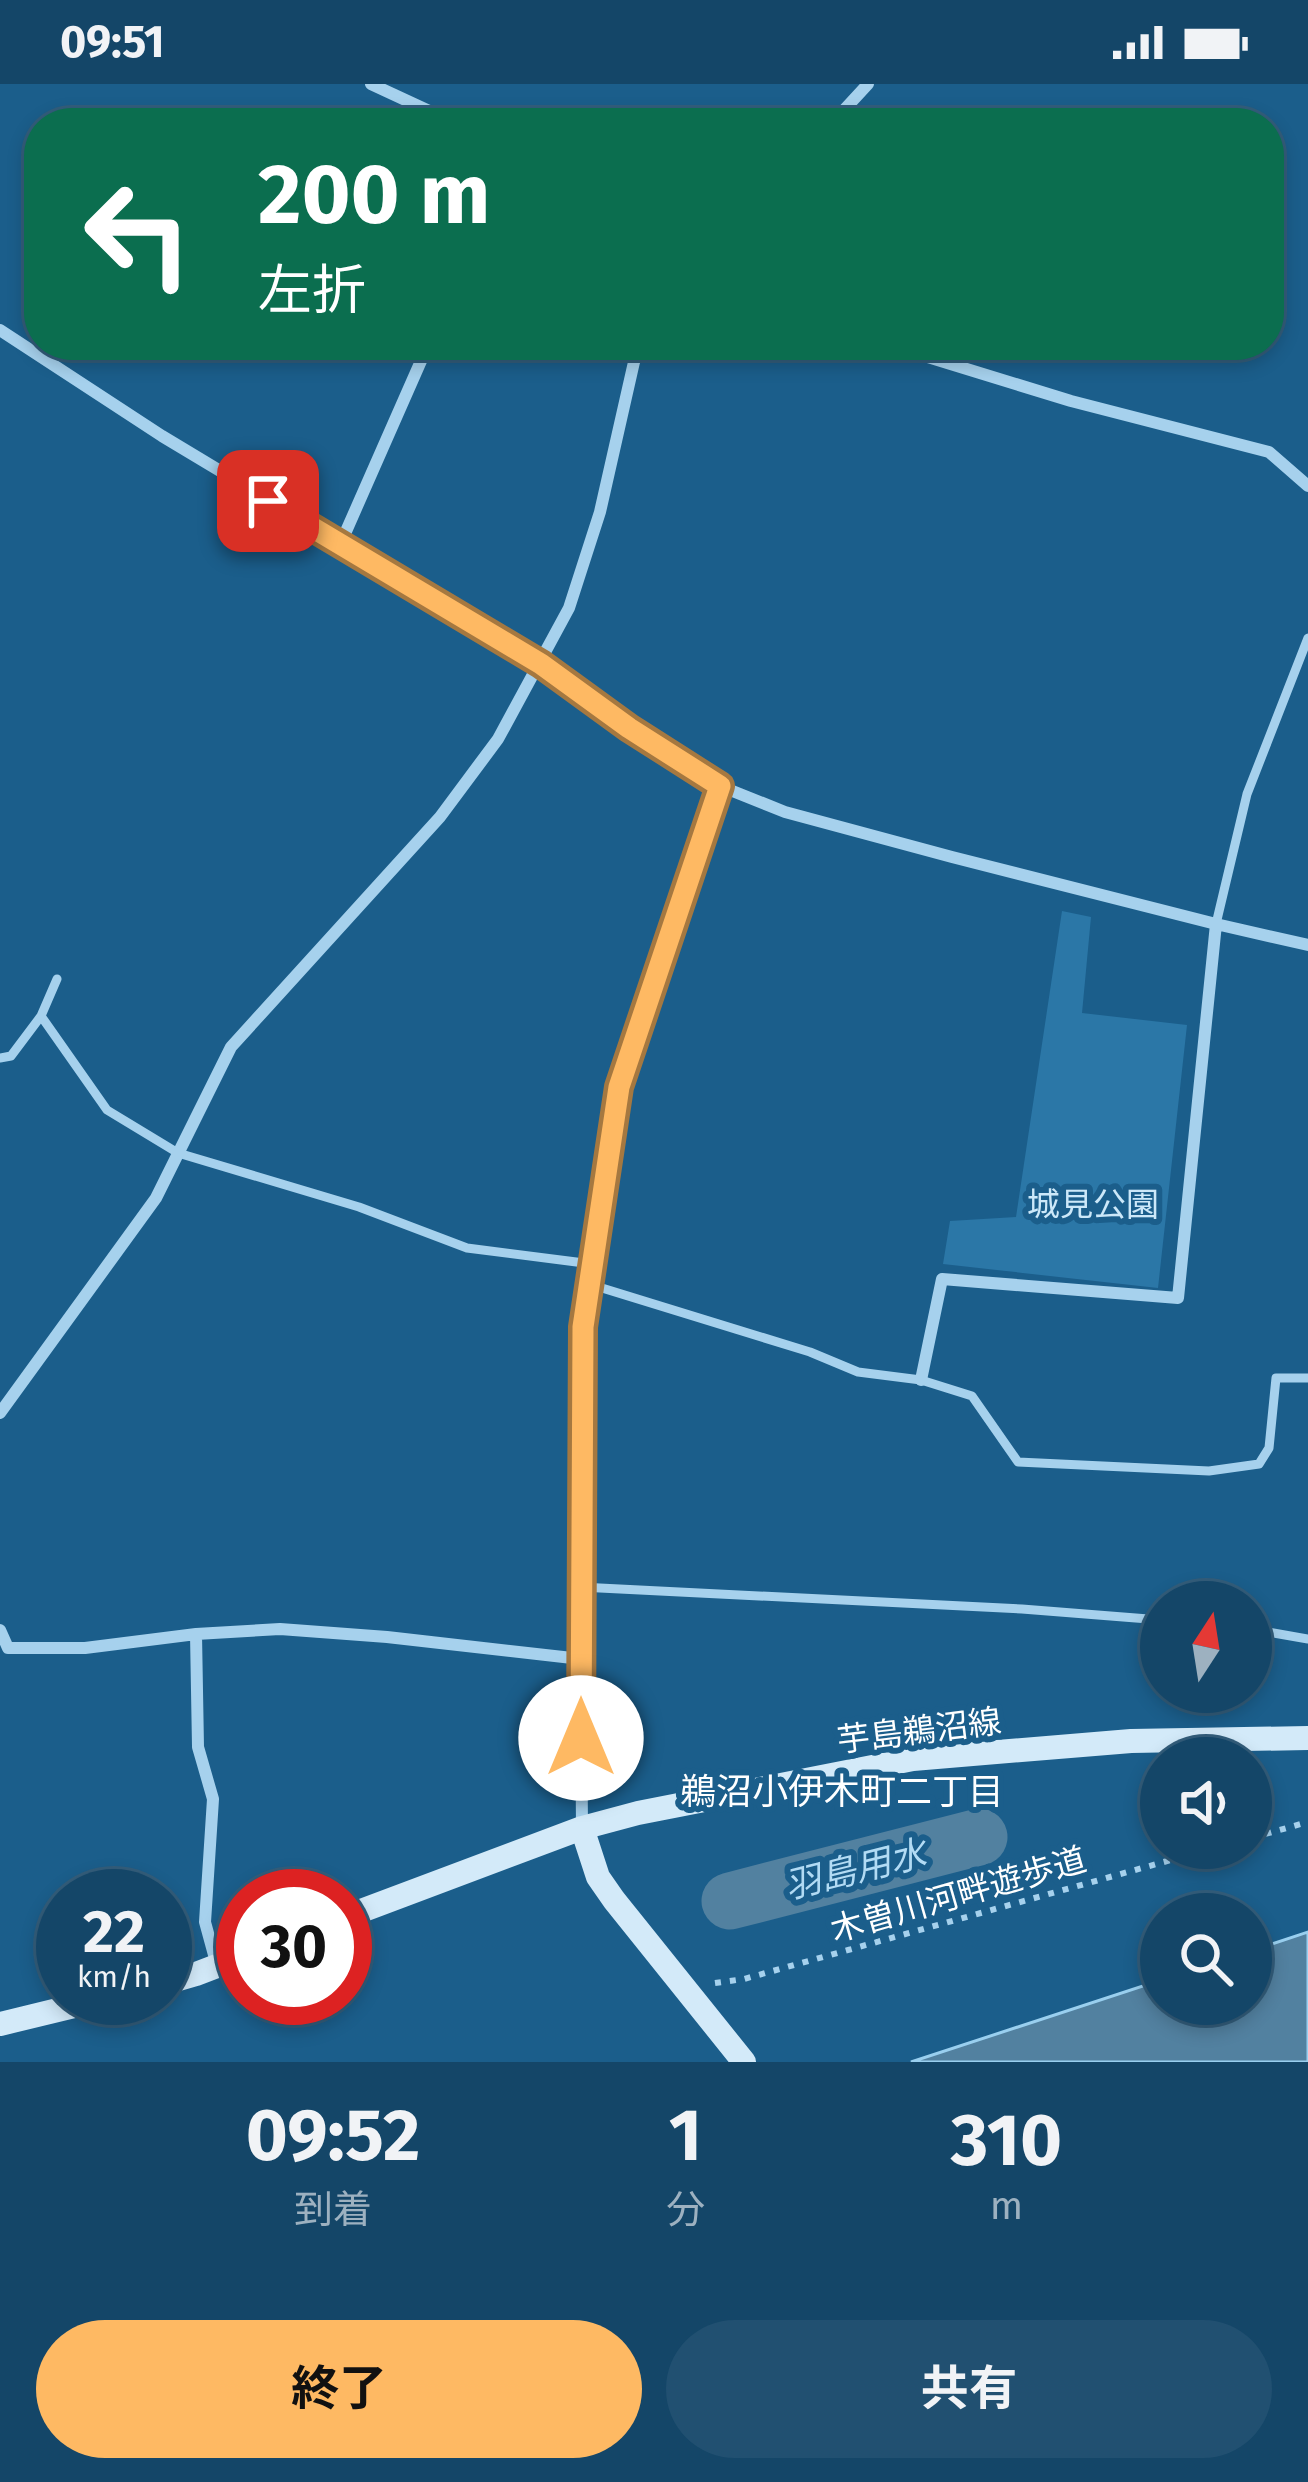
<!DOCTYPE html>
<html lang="ja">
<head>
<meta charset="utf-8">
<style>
	body { margin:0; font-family:"Fira Sans","Noto Sans JP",sans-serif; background:#215071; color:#f1f3f6; height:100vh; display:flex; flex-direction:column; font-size:45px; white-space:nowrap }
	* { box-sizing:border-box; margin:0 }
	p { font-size:39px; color:#9db1c0 }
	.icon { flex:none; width:66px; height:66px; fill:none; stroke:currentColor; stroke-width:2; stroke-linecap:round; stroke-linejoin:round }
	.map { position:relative; height:1978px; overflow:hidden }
	.sheet { display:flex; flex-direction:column; background:#144668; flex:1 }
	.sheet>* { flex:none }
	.guide { position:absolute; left:24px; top:24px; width:1260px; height:252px; border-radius:48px; box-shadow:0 6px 18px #0003,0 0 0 3px #335e7c; background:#0b6e4f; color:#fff; overflow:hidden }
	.needle { width:78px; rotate:12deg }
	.controls { position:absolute; left:1140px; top:1497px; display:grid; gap:24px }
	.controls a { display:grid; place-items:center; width:132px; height:132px; border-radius:50%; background:#144668; box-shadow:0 6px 18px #0003,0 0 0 3px #335e7c; font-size:60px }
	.speed { position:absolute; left:36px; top:1785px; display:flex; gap:24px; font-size:60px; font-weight:700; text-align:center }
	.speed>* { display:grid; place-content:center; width:156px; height:156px; border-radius:50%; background:#144668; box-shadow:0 6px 18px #0003,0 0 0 3px #335e7c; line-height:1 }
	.speed small { font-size:30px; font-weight:400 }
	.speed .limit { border:18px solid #d22; background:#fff; color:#111 }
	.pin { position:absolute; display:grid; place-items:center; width:102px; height:102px; color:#fff; margin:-51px; border-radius:24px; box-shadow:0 6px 18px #0006 }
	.me { position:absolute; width:132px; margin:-66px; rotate:0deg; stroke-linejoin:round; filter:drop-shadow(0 0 9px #0008) }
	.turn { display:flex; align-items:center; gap:42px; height:252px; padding:0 36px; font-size:54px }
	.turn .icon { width:156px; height:156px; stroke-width:2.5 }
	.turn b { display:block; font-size:84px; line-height:102px }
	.eta { display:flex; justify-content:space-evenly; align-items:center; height:204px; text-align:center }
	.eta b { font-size:72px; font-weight:700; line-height:84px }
	.primary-button { display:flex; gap:24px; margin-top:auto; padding:24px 36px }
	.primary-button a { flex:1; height:138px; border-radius:72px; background:#feb963; color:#111; font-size:48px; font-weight:700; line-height:138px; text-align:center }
	.primary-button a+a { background:#215071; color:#f1f3f6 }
	.status { display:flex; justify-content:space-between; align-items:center; height:84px; padding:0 60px; background:#144668; direction:ltr }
	.status svg { height:33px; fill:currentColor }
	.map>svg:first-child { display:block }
</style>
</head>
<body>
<div class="status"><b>09:51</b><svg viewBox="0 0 49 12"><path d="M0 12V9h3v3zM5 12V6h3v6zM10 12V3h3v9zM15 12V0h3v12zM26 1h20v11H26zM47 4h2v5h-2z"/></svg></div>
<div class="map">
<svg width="1308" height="1978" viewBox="0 0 1308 1978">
	<rect width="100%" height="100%" fill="#1b5e8b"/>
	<path fill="#2b77a7" d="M 1062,827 L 1091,833 L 1082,929 L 1187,941 L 1158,1204 L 943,1180 L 950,1137 L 1016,1133 Z"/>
	<path fill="#5281a0" stroke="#99cfef" stroke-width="3" d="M 1308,1848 L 1308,1978 L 911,1978 L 1161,1896 L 1161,1920 L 1251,1920 L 1251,1867 Z"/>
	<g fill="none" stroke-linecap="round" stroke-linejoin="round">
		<path stroke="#5281a0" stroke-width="57" d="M 730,1817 L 979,1753"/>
		<path stroke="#a6d1ed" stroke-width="6" stroke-dasharray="6 9" stroke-linecap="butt" d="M 1251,1754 L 1308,1738
			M 715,1899 L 744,1895 L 1214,1764"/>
		<path stroke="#a6d1ed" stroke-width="9" d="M 1216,840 L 1247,710 L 1308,554
			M 41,932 L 107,1026 L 178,1069 L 359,1123 L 467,1164 L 592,1180
			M 0,974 L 11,972 L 41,932 L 57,895
			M 589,1200 L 810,1268 L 858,1288 L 921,1296 L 972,1312 L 1018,1378 L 1209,1387 L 1259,1380 L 1269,1364 L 1276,1294 L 1308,1294
			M 580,1503 L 1022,1525 L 1161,1536
			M 1251,1545 L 1308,1555"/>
		<path stroke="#a6d1ed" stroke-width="12" d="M 371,0 L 455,39
			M 832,39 L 868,0
			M 0,246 L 162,352 L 541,580 L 629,644 L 720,702 L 785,728 L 952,773 L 1216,840 L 1308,861
			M 898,261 L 905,266 L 1071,317 L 1269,368 L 1308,402
			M 340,461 L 428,261
			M 921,1296 L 942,1195 L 1178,1214 L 1216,840
			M 0,1329 L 156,1114 L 231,963 L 440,733 L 498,655 L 569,524 L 600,428 L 634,278 L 642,261
			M 0,1546 L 8,1564 L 85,1564 L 196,1550 L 280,1545 L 387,1553 L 581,1575
			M 196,1550 L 198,1663 L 213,1715 L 205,1838 L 217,1882
			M 582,1743 L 580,1503 L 583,1243 L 619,1003 L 720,702"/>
		<path stroke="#d3eaf9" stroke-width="24" d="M 582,1744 L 598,1793 L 614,1816 L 744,1978
			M 345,1833 L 582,1744 L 638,1729 L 913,1675 L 1131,1657 L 1308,1654
			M 165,1899 L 196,1890 L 243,1872
			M 0,1940 L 107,1914"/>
	</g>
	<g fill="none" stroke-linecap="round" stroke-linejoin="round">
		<g stroke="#a57840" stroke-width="30">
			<path id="route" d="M 268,417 L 541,580 L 629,644 L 720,702 L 619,1003 L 583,1243 L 581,1654"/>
		</g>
		<use href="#route" stroke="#feb963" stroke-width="21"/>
	</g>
	<g text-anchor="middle" stroke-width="12" stroke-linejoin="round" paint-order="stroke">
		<g font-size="33" fill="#cce8f9" stroke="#1b5e8b">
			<text x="1093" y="1132">城見公園</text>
		</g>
		<g font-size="33" fill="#fff" stroke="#1b5e8b">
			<text transform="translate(919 1646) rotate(-7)" y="12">芋島鵜沼線</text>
			<text transform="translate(958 1810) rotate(-16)" y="12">木曽川河畔遊歩道</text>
		</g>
		<g font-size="36" fill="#fff" stroke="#1b5e8b">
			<text x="842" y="1720">鵜沼小伊木町二丁目</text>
		</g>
		<g font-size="36" font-style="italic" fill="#b2dbf4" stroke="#1b5e8b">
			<text transform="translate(855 1785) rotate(-14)" y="13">羽島用水</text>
		</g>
	</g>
</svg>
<div class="controls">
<a><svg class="needle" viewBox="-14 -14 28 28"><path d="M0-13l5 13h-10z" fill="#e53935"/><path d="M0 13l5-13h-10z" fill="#9db1c0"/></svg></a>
<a><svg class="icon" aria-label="sound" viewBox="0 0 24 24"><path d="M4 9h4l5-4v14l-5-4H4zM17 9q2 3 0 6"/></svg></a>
<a><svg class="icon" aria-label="search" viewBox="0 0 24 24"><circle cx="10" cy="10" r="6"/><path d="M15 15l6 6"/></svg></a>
</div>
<div class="speed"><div>22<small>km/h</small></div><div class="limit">30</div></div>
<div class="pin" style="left:268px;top:417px;background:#d93025"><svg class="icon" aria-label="arrive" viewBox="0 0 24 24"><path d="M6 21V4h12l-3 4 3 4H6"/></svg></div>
<svg class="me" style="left:581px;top:1654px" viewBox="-20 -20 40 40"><circle r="19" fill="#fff"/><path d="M0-13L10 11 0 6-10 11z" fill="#feb963"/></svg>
<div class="guide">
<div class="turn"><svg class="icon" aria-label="left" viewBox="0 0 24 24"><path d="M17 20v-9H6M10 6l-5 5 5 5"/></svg><div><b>200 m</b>左折</div></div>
</div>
</div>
<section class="sheet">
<div class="eta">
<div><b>09:52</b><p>到着</p></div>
<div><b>1</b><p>分</p></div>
<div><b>310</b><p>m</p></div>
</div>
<div class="primary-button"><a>終了</a><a>共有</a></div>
</section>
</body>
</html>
